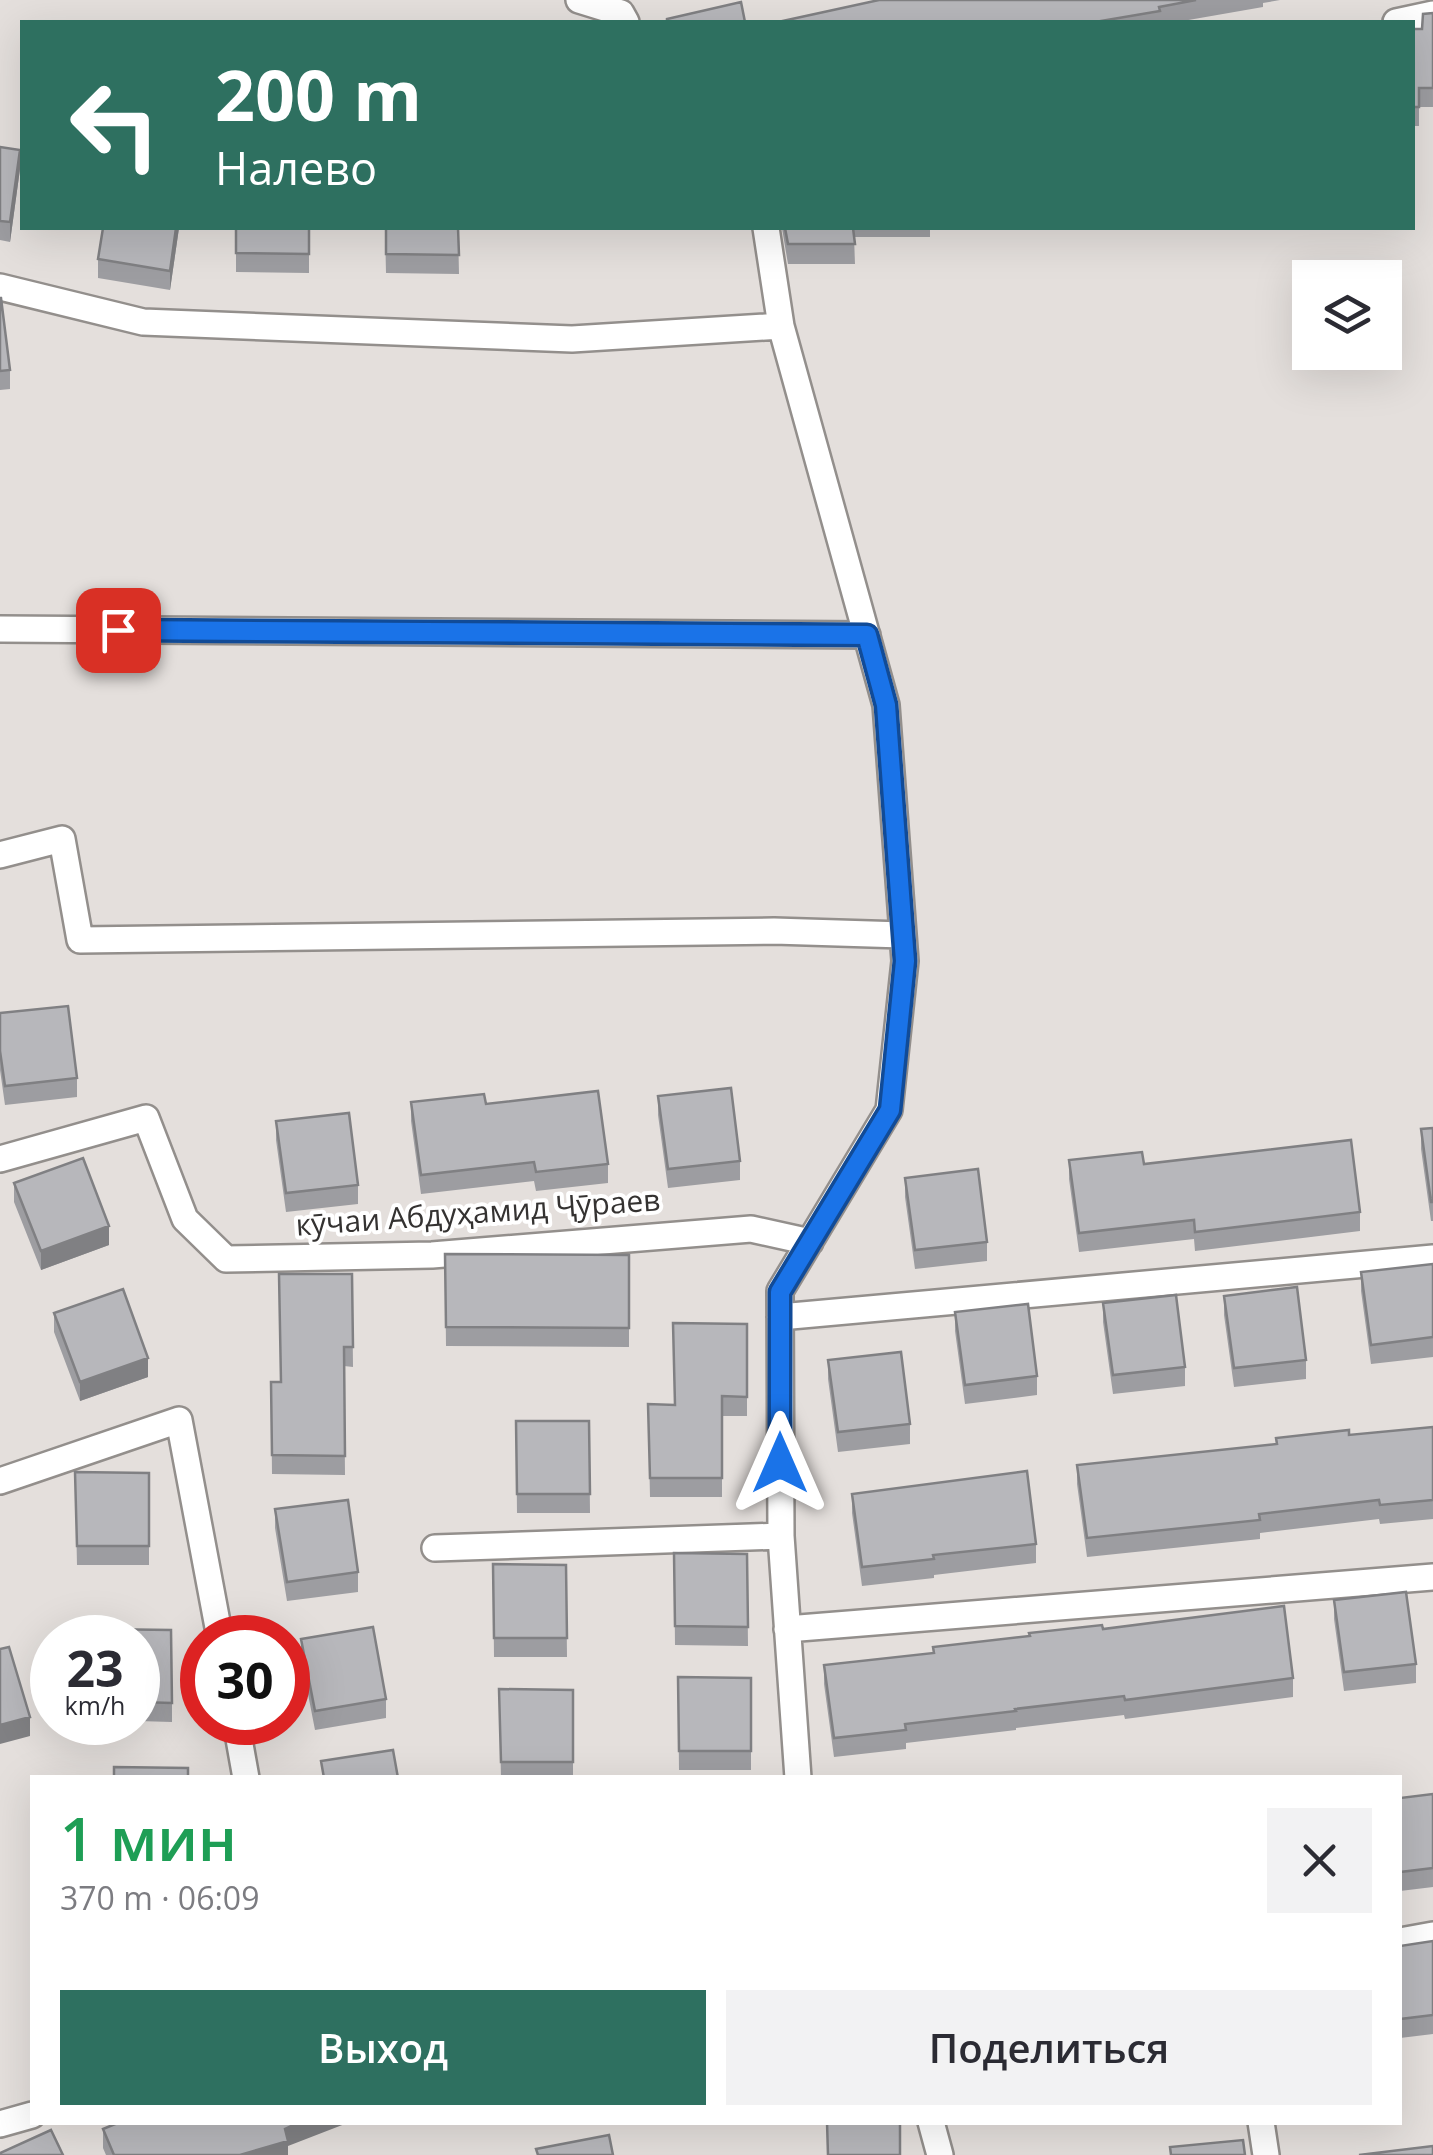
<!DOCTYPE html>
<html lang="ru">
<head>
<meta charset="utf-8">
<style>
	body { margin:0; font-family:"Open Sans",sans-serif; background:#f2f2f3; color:#2b2b33; height:100vh; display:flex; flex-direction:column; font-size:38px; white-space:nowrap }
	* { box-sizing:border-box; margin:0 }
	p { font-size:32px; color:#7c7c81 }
	.icon { flex:none; width:55px; height:55px; fill:none; stroke:currentColor; stroke-width:2; stroke-linecap:round; stroke-linejoin:round }
	.map { position:relative; flex:1; overflow:hidden }
	.panel { position:absolute; left:30px; top:1775px; width:1372px; height:350px; display:flex; flex-direction:column; background:#fff; border-radius:0px; box-shadow:0 10px 40px #0002 }
	.panel>* { flex:none }
	.guide { position:absolute; left:20px; top:20px; width:1395px; height:210px; border-radius:0px; box-shadow:0 10px 40px #0002; background:#2e7060; color:#fff; overflow:hidden }
	.buttons { position:absolute; left:1292px; top:260px; display:grid; gap:20px }
	.buttons a { display:grid; place-items:center; width:110px; height:110px; border-radius:0px; background:#fff; box-shadow:0 10px 40px #0002; font-size:50px }
	.speed { position:absolute; left:30px; top:1615px; display:flex; gap:20px; font-size:50px; font-weight:700; text-align:center }
	.speed>* { display:grid; place-content:center; width:130px; height:130px; border-radius:50%; background:#fff; box-shadow:0 10px 40px #0002; line-height:1 }
	.speed small { font-size:25px; font-weight:400 }
	.speed .limit { border:15px solid #d22; background:#fff; color:#111 }
	.pin { position:absolute; display:grid; place-items:center; width:85px; height:85px; color:#fff; margin:-42px; border-radius:20px; box-shadow:0 5px 15px #0006 }
	.me { position:absolute; width:110px; margin:-55px; rotate:0deg; stroke-linejoin:round; filter:drop-shadow(0 0 8px #0008) }
	.turn { display:flex; align-items:center; gap:35px; height:210px; padding:0 30px; font-size:45px }
	.turn .icon { width:130px; height:130px; stroke-width:2.5 }
	.turn b { display:block; font-size:70px; line-height:85px }
	.round { display:grid; place-items:center; flex:none; width:105px; height:105px; border-radius:0px; background:#f2f2f3 }
	.summary { display:flex; align-items:center; justify-content:space-between; height:170px; padding:0 30px }
	h1 { font-size:60px; font-weight:600; line-height:75px; color:#1e9e55 }
	.primary-button { display:flex; gap:20px; margin-top:auto; padding:20px 30px }
	.primary-button a { flex:1; height:115px; border-radius:0px; background:#2e7060; color:#fff; font-size:40px; font-weight:600; line-height:115px; text-align:center }
	.primary-button a+a { background:#f2f2f3; color:#2b2b33 }
	.map>svg:first-child { display:block }
</style>
</head>
<body>
<div class="map">
<svg width="1433" height="2155" viewBox="0 0 1433 2155">
	<rect width="100%" height="100%" fill="#e4dfdc"/>
	<g fill="none" stroke-linecap="round" stroke-linejoin="round">
		<g stroke="#938f8c" stroke-width="30">
			<path id="minor" d="M 579,0 L 621,13 L 626,22
				M 1396,22 L 1433,14
				M 766,228 L 781,326 L 886,705 L 905,961 L 889,1110 L 780,1291 L 781,1536 L 798,1778
				M 0,287 L 143,322 L 572,339 L 781,326
				M 0,629 L 867,635
				M 0,855 L 62,839 L 80,940 L 774,931 L 903,935
				M 0,1159 L 146,1118 L 185,1219 L 226,1259 L 432,1255 L 751,1229 L 810,1242
				M 780,1317 L 1433,1258
				M 0,1481 L 179,1420 L 220,1638
				M 435,1548 L 781,1536
				M 787,1629 L 1433,1577
				M 236,1722 L 246,1778
				M 1400,1941 L 1433,1935
				M 931,2122 L 940,2155
				M 1261,2122 L 1266,2155
				M 0,2124 L 32,2115"/>
		</g>
		<use href="#minor" stroke="#fff" stroke-width="25"/>
	</g>
	<path fill="#9d9da1" d="M 878,0 L 1280,0 L 1263,3 L 1263,7 L 1177,22 L 778,22 Z
		M 1433,13 L 1433,107 L 1419,107 L 1419,126 L 1412,126 L 1412,29 L 1422,29 Z
		M 0,147 L 20,169 L 10,242 L 0,240 Z
		M 179,228 L 170,290 L 98,278 L 98,259 Z
		M 236,228 L 309,228 L 309,273 L 236,272 Z
		M 385,228 L 458,228 L 459,274 L 386,273 Z
		M 782,228 L 930,228 L 930,237 L 854,237 L 855,264 L 788,264 Z
		M 0,298 L 10,370 L 10,389 L 0,390 Z
		M 0,1013 L 77,1078 L 77,1097 L 5,1105 L 0,1070 Z
		M 658,1096 L 740,1161 L 740,1180 L 668,1188 L 658,1115 Z
		M 411,1102 L 486,1104 L 608,1164 L 608,1183 L 536,1191 L 534,1181 L 421,1194 L 411,1121 Z
		M 276,1121 L 358,1185 L 358,1204 L 286,1212 L 276,1140 Z
		M 1433,1128 L 1433,1221 L 1431,1221 L 1421,1149 L 1421,1129 Z
		M 1069,1160 L 1144,1164 L 1360,1212 L 1360,1231 L 1195,1251 L 1194,1239 L 1079,1252 L 1069,1179 Z
		M 905,1178 L 987,1242 L 987,1261 L 915,1269 L 905,1197 Z
		M 14,1183 L 109,1245 L 41,1270 L 14,1202 Z
		M 445,1254 L 629,1255 L 629,1347 L 446,1346 Z
		M 1433,1264 L 1433,1357 L 1371,1364 L 1361,1291 L 1361,1272 Z
		M 352,1274 L 353,1367 L 344,1366 L 345,1475 L 272,1474 L 271,1382 L 280,1382 Z
		M 1224,1296 L 1306,1360 L 1306,1379 L 1234,1387 L 1224,1315 Z
		M 1103,1303 L 1185,1367 L 1185,1386 L 1113,1394 L 1103,1322 Z
		M 955,1312 L 1037,1376 L 1037,1395 L 965,1404 L 955,1331 Z
		M 54,1313 L 148,1377 L 80,1401 L 54,1332 Z
		M 747,1324 L 747,1416 L 722,1416 L 722,1497 L 650,1497 L 648,1404 L 674,1405 Z
		M 828,1360 L 910,1424 L 910,1444 L 838,1452 L 828,1379 Z
		M 516,1421 L 589,1421 L 590,1513 L 517,1513 Z
		M 1433,1427 L 1433,1519 L 1380,1524 L 1379,1519 L 1260,1533 L 1260,1539 L 1087,1557 L 1077,1484 L 1077,1465 L 1276,1444 L 1276,1438 L 1349,1435 Z
		M 75,1472 L 149,1546 L 149,1565 L 77,1565 Z
		M 852,1494 L 1036,1544 L 1036,1563 L 934,1575 L 934,1578 L 862,1586 L 852,1513 Z
		M 275,1509 L 358,1572 L 358,1592 L 287,1601 L 275,1528 Z
		M 674,1553 L 747,1554 L 748,1646 L 675,1645 Z
		M 493,1564 L 566,1565 L 567,1657 L 494,1657 Z
		M 1334,1600 L 1416,1664 L 1416,1683 L 1344,1691 L 1334,1619 Z
		M 1103,1629 L 1293,1678 L 1293,1697 L 1125,1719 L 1124,1715 L 1016,1728 L 1016,1730 L 906,1743 L 906,1749 L 834,1757 L 824,1684 L 824,1665 L 933,1653 L 933,1647 Z
		M 138,1638 L 172,1703 L 172,1722 L 138,1721 Z
		M 301,1639 L 386,1699 L 386,1718 L 315,1730 L 301,1658 Z
		M 678,1677 L 751,1678 L 751,1770 L 679,1770 Z
		M 499,1689 L 573,1690 L 573,1778 L 501,1778 Z
		M 1433,1794 L 1433,1887 L 1400,1891 L 1400,1798 Z
		M 1433,1941 L 1433,2034 L 1400,2038 L 1400,1946 Z
		M 103,2129 L 288,2146 L 288,2155 L 106,2155 L 103,2148 Z"/>
	<path fill="#808083" d="M 20,150 L 20,169 L 10,242 L 10,222 Z
		M 176,228 L 179,228 L 170,290 L 170,271 Z
		M 109,1226 L 109,1245 L 41,1270 L 41,1251 Z
		M 148,1358 L 148,1377 L 80,1401 L 80,1382 Z
		M 30,1717 L 30,1736 L 0,1744 L 0,1725 Z
		M 300,2122 L 350,2122 L 288,2146 L 288,2155 L 240,2155 L 285,2129 Z"/>
	<path fill="#b7b7bb" stroke="#808083" stroke-width="2.5" d="M 879,0 L 1196,0 L 1159,7 L 1160,11 L 1095,22 L 778,22 Z
		M 741,2 L 745,22 L 667,22 L 667,19 Z
		M 1433,13 L 1433,88 L 1419,88 L 1419,107 L 1412,107 L 1412,29 L 1422,29 L 1423,14 Z
		M 0,147 L 20,150 L 10,222 L 0,221 Z
		M 103,228 L 176,228 L 170,271 L 98,259 Z
		M 236,228 L 309,228 L 309,254 L 236,253 Z
		M 386,228 L 458,228 L 459,255 L 386,254 Z
		M 785,228 L 853,228 L 855,244 L 788,244 Z
		M 0,298 L 1,298 L 10,370 L 0,371 Z
		M 68,1006 L 77,1078 L 5,1086 L 0,1051 L 0,1013 Z
		M 731,1088 L 740,1161 L 668,1169 L 658,1096 Z
		M 598,1091 L 608,1164 L 536,1172 L 534,1162 L 421,1175 L 411,1102 L 484,1094 L 486,1104 Z
		M 349,1113 L 358,1185 L 286,1193 L 276,1121 Z
		M 1433,1128 L 1433,1202 L 1431,1202 L 1421,1129 Z
		M 1351,1140 L 1360,1212 L 1195,1232 L 1194,1220 L 1079,1233 L 1069,1160 L 1142,1152 L 1144,1164 Z
		M 83,1158 L 109,1226 L 41,1251 L 14,1183 Z
		M 978,1169 L 987,1242 L 915,1250 L 905,1178 Z
		M 445,1254 L 629,1255 L 629,1328 L 446,1327 Z
		M 1433,1264 L 1433,1337 L 1371,1345 L 1361,1272 Z
		M 279,1274 L 352,1274 L 353,1347 L 344,1347 L 345,1456 L 272,1455 L 271,1382 L 281,1382 Z
		M 1297,1287 L 1306,1360 L 1234,1368 L 1224,1296 Z
		M 123,1289 L 148,1358 L 80,1382 L 54,1313 Z
		M 1176,1295 L 1185,1367 L 1113,1375 L 1103,1303 Z
		M 1028,1304 L 1037,1376 L 965,1385 L 955,1312 Z
		M 673,1323 L 747,1324 L 747,1397 L 722,1396 L 722,1478 L 650,1478 L 648,1404 L 675,1405 Z
		M 901,1352 L 910,1424 L 838,1432 L 828,1360 Z
		M 516,1421 L 589,1421 L 590,1494 L 517,1494 Z
		M 1433,1427 L 1433,1500 L 1380,1505 L 1379,1500 L 1259,1514 L 1260,1520 L 1087,1538 L 1077,1465 L 1277,1444 L 1276,1438 L 1349,1430 L 1349,1435 Z
		M 1027,1471 L 1036,1544 L 933,1555 L 934,1559 L 862,1567 L 852,1494 Z
		M 75,1472 L 149,1473 L 149,1546 L 77,1546 Z
		M 348,1500 L 358,1572 L 287,1582 L 275,1509 Z
		M 674,1553 L 747,1554 L 748,1627 L 675,1626 Z
		M 493,1564 L 566,1565 L 567,1638 L 494,1638 Z
		M 1406,1592 L 1416,1664 L 1344,1672 L 1334,1600 Z
		M 1284,1606 L 1293,1678 L 1125,1700 L 1124,1696 L 1015,1709 L 1016,1711 L 905,1724 L 906,1730 L 834,1738 L 824,1665 L 934,1653 L 933,1647 L 1030,1636 L 1029,1633 L 1102,1625 L 1103,1629 Z
		M 373,1627 L 386,1699 L 315,1711 L 301,1639 Z
		M 98,1629 L 171,1630 L 172,1703 L 138,1702 L 138,1638 L 98,1638 Z
		M 9,1647 L 30,1717 L 0,1725 L 0,1649 Z
		M 678,1677 L 751,1678 L 751,1751 L 679,1751 Z
		M 499,1689 L 573,1690 L 573,1762 L 501,1762 Z
		M 393,1750 L 398,1778 L 324,1778 L 321,1761 Z
		M 114,1767 L 188,1768 L 188,1778 L 114,1778 Z
		M 1433,1794 L 1433,1868 L 1400,1872 L 1400,1798 Z
		M 1433,1941 L 1433,2015 L 1400,2019 L 1400,1946 Z
		M 120,2122 L 300,2122 L 285,2129 L 288,2141 L 240,2155 L 114,2155 L 103,2129 Z
		M 827,2122 L 900,2122 L 900,2155 L 828,2155 Z
		M 51,2130 L 63,2155 L 0,2155 L 0,2153 Z
		M 609,2135 L 613,2155 L 538,2155 L 536,2149 Z
		M 1243,2140 L 1245,2155 L 1171,2155 L 1170,2147 Z
		M 1433,2146 L 1433,2155 L 1359,2155 Z"/>
	<g fill="none" stroke-linecap="round" stroke-linejoin="round">
		<g stroke="#114b97" stroke-width="25">
			<path id="route" d="M 118,630 L 867,635 L 886,705 L 905,961 L 890,1110 L 780,1292 L 780,1463"/>
		</g>
		<use href="#route" stroke="#1a73e8" stroke-width="18"/>
	</g>
	<g text-anchor="middle" stroke-width="8" stroke-linejoin="round" paint-order="stroke">
		<g font-size="30" fill="#343231" stroke="#fff">
			<text transform="translate(478 1213) rotate(-4)" y="10">кӯчаи Абдуҳамид Ҷӯраев</text>
		</g>
	</g>
</svg>
<div class="buttons">
<a><svg class="icon" aria-label="layers" viewBox="0 0 24 24"><path d="M12 4l9 5-9 5-9-5zM3 14l9 5 9-5"/></svg></a>
</div>
<div class="speed"><div>23<small>km/h</small></div><div class="limit">30</div></div>
<div class="pin" style="left:118px;top:630px;background:#d93025"><svg class="icon" aria-label="arrive" viewBox="0 0 24 24"><path d="M6 21V4h12l-3 4 3 4H6"/></svg></div>
<svg class="me" style="left:780px;top:1463px" viewBox="-20 -20 40 40"><path d="M0-17L14 15 0 8-14 15z" fill="#1a73e8" stroke="#fff" stroke-width="4"/></svg>
<div class="guide">
<div class="turn"><svg class="icon" aria-label="left" viewBox="0 0 24 24"><path d="M17 20v-9H6M10 6l-5 5 5 5"/></svg><div><b>200 m</b>Налево</div></div>
</div>
<section class="panel">
<div class="summary"><div><h1>1 мин</h1><p>370 m · 06:09</p></div><a class="round"><svg class="icon" aria-label="close" viewBox="0 0 24 24"><path d="M6 6l12 12M18 6L6 18"/></svg></a></div>
<div class="primary-button"><a>Выход</a><a>Поделиться</a></div>
</section>
</div>
</body>
</html>
